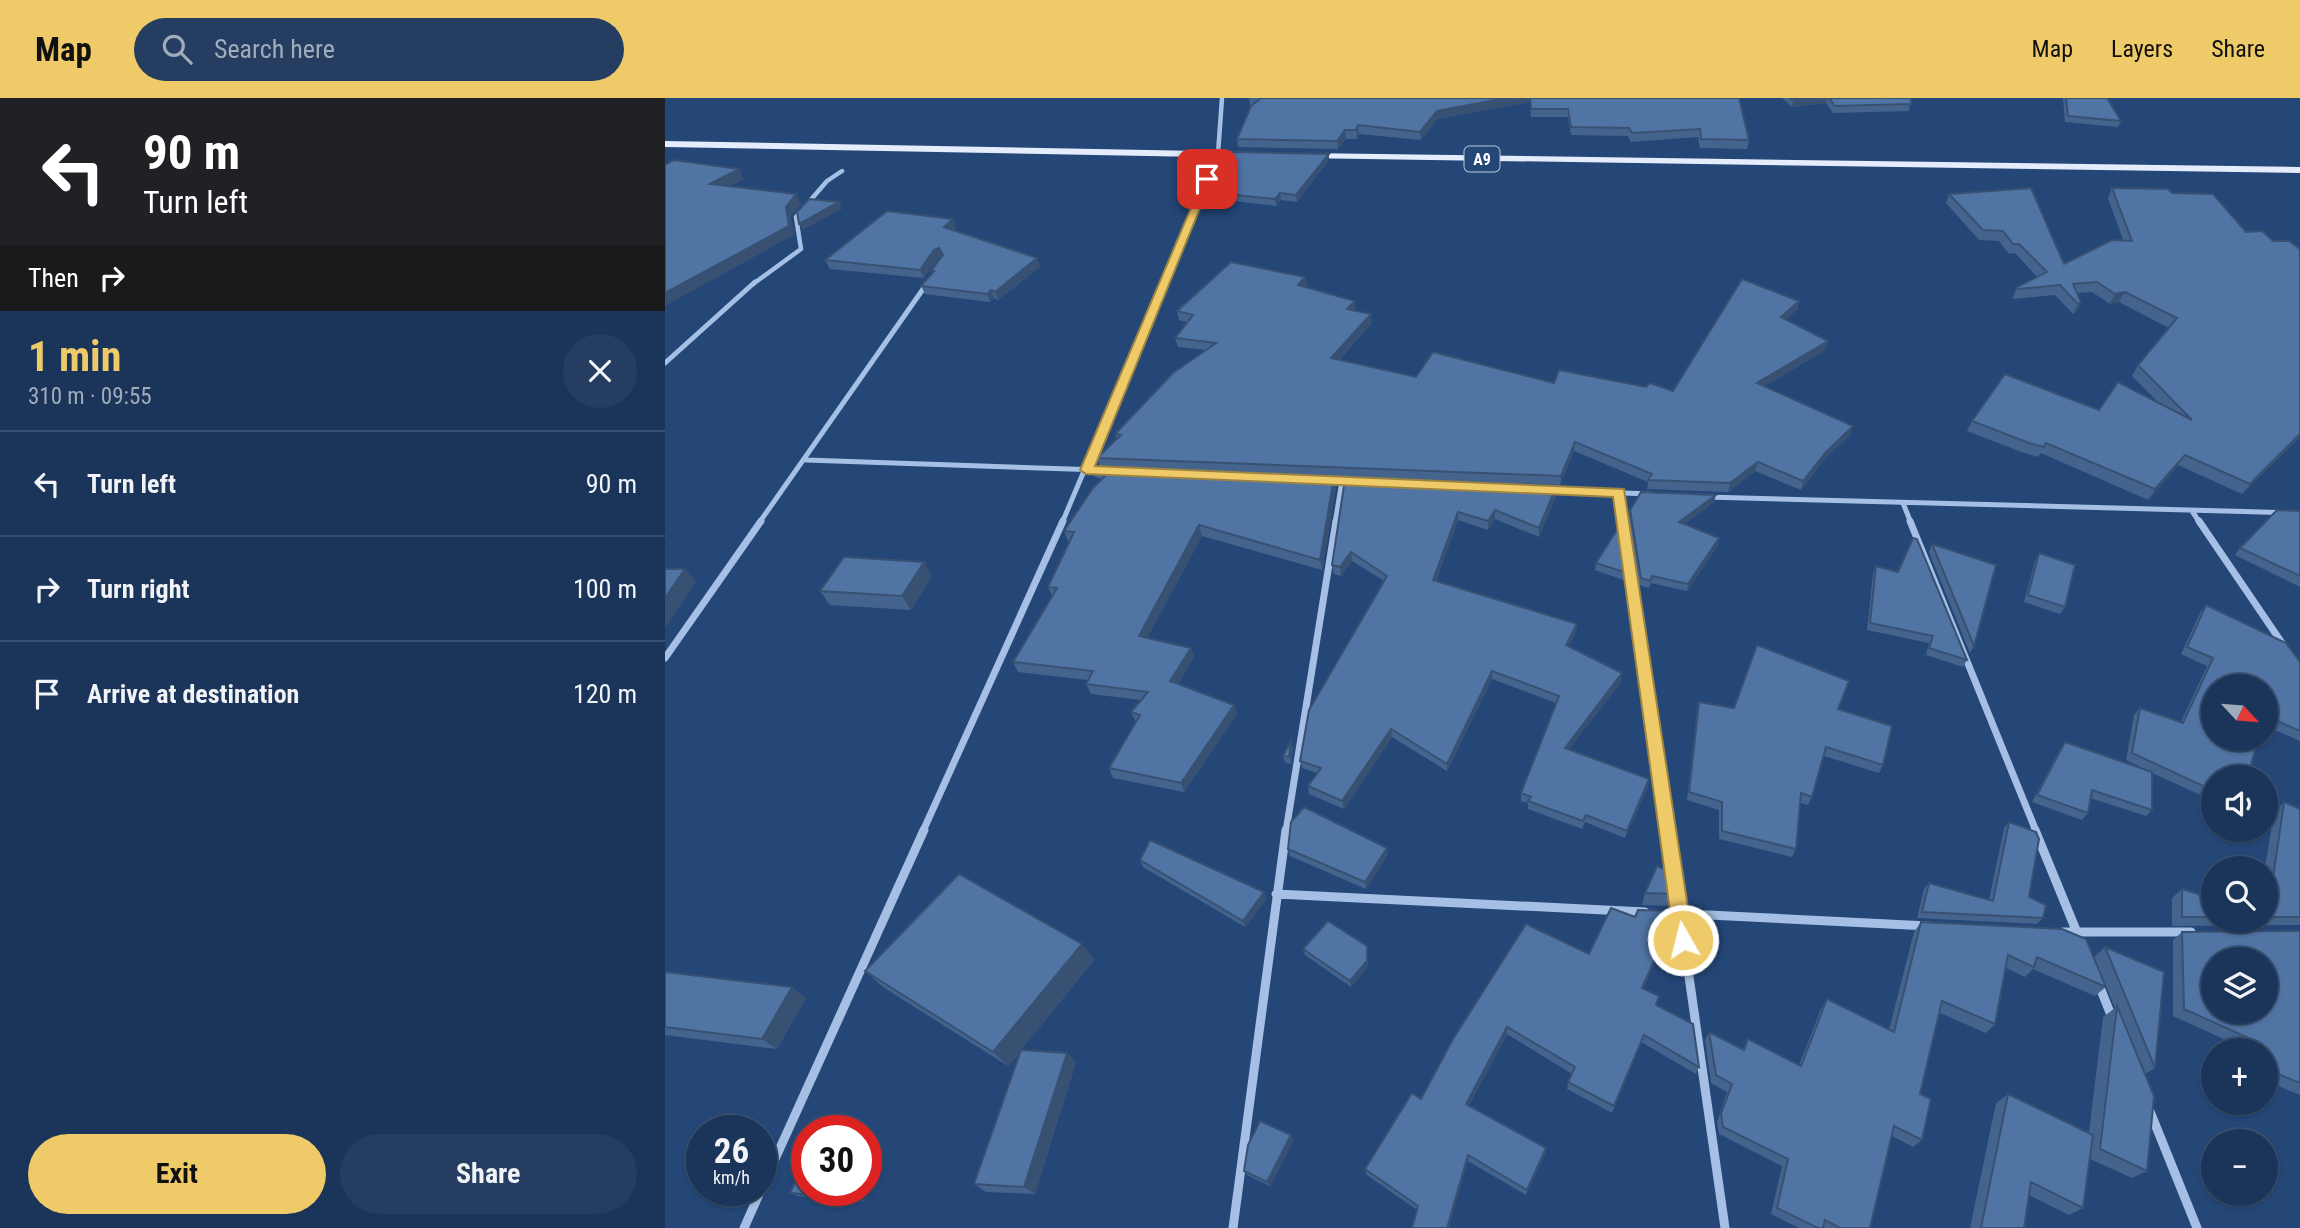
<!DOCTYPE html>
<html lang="en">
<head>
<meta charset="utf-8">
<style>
	body { margin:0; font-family:"Roboto Condensed",sans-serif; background:#243d60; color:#f1f3f6; height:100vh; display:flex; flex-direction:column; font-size:26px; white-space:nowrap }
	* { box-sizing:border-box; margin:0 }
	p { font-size:23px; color:#a0abbb }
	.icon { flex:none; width:38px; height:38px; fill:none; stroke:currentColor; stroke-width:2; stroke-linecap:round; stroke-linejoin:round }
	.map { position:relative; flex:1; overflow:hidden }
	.side { display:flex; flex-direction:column; background:#1b355a; width:665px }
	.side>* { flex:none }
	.top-card { background:#202124; color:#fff; overflow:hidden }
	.needle { width:46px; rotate:116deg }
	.fabs { position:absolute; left:1536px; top:576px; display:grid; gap:14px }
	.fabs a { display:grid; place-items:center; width:77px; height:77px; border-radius:50%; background:#1b355a; box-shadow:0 2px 5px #0004,0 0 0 2px #395070; font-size:35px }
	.speed { position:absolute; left:21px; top:1017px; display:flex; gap:14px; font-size:35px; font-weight:700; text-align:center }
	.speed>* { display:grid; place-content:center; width:91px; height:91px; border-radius:50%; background:#1b355a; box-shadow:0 2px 5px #0004,0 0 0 2px #395070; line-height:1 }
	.speed small { font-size:18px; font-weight:400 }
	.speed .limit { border:10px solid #d22; background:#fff; color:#111 }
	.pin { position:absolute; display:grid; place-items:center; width:60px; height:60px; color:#fff; margin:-30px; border-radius:14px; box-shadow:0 4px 10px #0006 }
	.me { position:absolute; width:77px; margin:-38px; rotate:352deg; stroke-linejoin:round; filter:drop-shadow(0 0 5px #0008) }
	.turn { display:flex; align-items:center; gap:24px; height:147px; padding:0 28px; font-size:32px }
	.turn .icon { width:91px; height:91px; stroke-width:2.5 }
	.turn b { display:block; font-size:49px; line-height:60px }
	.then { display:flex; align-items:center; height:66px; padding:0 28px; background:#0003; gap:14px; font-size:26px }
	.round { display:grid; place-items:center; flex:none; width:74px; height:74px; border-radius:37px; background:#243d60 }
	.overview { display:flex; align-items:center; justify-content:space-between; height:119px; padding:0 28px }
	h1 { font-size:42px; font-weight:700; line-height:52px; color:#eeca69 }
	.cta { display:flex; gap:14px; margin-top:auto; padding:14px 28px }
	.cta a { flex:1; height:80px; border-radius:42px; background:#eeca69; color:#111; font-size:28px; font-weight:700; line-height:80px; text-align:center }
	.cta a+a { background:#243d60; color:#f1f3f6 }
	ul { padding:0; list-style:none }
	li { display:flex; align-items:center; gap:21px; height:105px; padding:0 28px; border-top:2px solid #395070 }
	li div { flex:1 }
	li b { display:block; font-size:26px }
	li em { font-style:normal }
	header { display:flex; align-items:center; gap:42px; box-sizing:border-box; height:98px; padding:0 35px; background:#eeca69; color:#111 }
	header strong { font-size:33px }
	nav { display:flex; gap:38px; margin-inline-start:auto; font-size:24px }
	.search { width:490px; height:63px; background:#243d60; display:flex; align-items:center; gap:18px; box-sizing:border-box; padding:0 24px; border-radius:38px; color:#a0abbb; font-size:26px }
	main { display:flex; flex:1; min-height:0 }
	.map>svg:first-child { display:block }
</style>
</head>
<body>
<header>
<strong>Map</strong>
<div class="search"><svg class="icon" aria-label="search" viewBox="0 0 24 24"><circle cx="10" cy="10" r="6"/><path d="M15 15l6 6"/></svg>Search here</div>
<nav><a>Map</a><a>Layers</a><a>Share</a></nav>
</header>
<main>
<section class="side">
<div class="top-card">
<div class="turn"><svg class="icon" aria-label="left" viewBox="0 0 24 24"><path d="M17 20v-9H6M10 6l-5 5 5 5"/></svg><div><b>90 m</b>Turn left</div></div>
<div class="then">Then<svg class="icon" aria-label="right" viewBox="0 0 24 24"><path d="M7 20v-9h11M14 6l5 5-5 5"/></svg></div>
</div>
<div class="overview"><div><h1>1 min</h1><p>310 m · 09:55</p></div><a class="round"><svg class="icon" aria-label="close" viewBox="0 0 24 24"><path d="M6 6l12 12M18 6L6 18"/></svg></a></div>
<ul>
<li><svg class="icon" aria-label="left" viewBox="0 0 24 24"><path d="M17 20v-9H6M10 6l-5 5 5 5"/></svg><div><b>Turn left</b></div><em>90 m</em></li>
<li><svg class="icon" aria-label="right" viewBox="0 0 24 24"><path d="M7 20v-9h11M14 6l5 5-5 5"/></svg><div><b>Turn right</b></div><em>100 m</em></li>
<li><svg class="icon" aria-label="arrive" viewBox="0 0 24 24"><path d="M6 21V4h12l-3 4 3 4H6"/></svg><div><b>Arrive at destination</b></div><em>120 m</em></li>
</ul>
<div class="cta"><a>Exit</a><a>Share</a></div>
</section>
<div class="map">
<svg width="1635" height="1130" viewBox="0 0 1635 1130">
	<rect width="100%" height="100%" fill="#244778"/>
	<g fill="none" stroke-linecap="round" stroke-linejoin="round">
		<path stroke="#a5c0e4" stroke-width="4.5" d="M 88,186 L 136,151 L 131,119 L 162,83 L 177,73
			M 261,186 L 263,184
			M 499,186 L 553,56 L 557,0"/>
		<path stroke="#a5c0e4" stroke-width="5" d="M 0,265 L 90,184
			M 141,362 L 435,372
			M 884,392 L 984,396
			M 955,395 L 959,425
			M 1041,399 L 1635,415
			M 1238,405 L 1246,425
			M 1527,413 L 1535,425
			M 94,425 L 263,184
			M 397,425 L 499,184
			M 670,425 L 677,383"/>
		<path stroke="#a5c0e4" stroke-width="7" d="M 959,423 L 1003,733
			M 1245,423 L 1371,733
			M 1534,423 L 1619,548
			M 0,560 L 96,423
			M 258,733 L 398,423
			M 621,733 L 671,423"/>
		<path stroke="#a5c0e4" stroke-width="9" d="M 1003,732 L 1060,1130
			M 1370,732 L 1413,837
			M 611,796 L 980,814
			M 1003,815 L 1263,828
			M 1398,834 L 1526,834
			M 1434,887 L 1448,922
			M 1484,1011 L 1532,1130
			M 96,1092 L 259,732
			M 79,1130 L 96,1092
			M 568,1130 L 621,732"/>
		<path fill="#e5edfc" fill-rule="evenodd" d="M 0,43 L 588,54 L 593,57 L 588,60 L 0,49 Z
			M 640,55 L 1635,69 L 1635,75 L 636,60 L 636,56 Z"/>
	</g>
	<path fill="#45648d" d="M 584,0 L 1074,0 L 1084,42 L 1082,51 L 1035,50 L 1033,39 L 966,44 L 963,38 L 906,37 L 903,19 L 866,19 L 865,4 L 772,21 L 756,42 L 694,36 L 692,41 L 681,41 L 673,51 L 573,49 L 572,41 L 587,7 L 585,7 Z
		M 1117,0 L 1246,0 L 1244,13 L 1168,15 L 1161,5 L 1127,9 Z
		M 1398,0 L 1442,0 L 1456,23 L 1453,29 L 1400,24 Z
		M 664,62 L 632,104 L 616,102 L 611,108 L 551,101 L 550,95 Z
		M 1447,90 L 1507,95 L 1581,134 L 1635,151 L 1635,339 L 1577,396 L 1513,367 L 1483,402 L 1376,355 L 1373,359 L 1359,355 L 1302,333 L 1307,323 L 1434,312 L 1494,305 L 1467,278 L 1473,267 L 1504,230 L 1454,204 L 1445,206 L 1427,194 L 1412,195 L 1416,204 L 1411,214 L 1408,216 L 1390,197 L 1348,201 L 1348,199 L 1352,189 L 1372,179 L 1350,155 L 1344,156 L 1334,143 L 1314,142 L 1281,105 L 1284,96 L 1399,166 L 1458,142 L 1443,100 Z
		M 288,121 L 291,129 L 288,132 L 372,160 L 375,169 L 333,202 L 329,200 L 325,204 L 260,196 L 256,188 L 267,175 L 266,173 L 276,159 L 273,160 L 259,180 L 165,171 L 160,162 Z
		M 640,179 L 642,188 L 641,189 L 691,212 L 690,213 L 707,225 L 674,262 L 751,279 L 981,289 L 1008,293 L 1134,203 L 1132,212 L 1121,221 L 1163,243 L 1160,252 L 1100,288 L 1185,337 L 1158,363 L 1136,392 L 1090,373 L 1063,394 L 982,391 L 983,384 L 909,353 L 895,387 L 435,369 L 432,360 L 452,341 L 450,336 L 540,252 L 513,249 L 510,240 L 523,224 L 514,222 L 512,213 Z
		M 426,369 L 671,389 L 657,472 L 537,438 L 482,540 L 526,550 L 529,559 L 513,586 L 572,616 L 519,694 L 448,680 L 444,670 L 471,624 L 466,614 L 476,602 L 426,596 L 421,586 L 423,582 L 353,574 L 348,564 L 387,498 L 383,489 L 404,443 L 403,443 L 399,433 L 437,381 L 430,379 Z
		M 680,381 L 891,389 L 891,398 L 874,439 L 830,421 L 823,432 L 793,422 L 771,483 L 912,526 L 911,534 L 903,549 L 956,584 L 904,651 L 983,689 L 960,740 L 920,724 L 917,731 L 863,711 L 863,705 L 856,703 L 856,695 L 891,605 L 827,581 L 782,673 L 727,639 L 679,711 L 644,696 L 643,688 L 652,675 L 637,670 L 635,663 L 719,483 L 687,463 L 676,478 L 669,476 L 667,467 Z
		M 1049,404 L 1020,426 L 1053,447 L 1022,493 L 986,485 L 984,490 L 974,487 L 964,419 L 965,412 Z
		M 1635,413 L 1635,489 L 1570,457 L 1575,450 Z
		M 1267,446 L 1309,548 L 1305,555 L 1264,454 Z
		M 1374,455 L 1400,509 L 1395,516 L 1359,504 L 1370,463 Z
		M 259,464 L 267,478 L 246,512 L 165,507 L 155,493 Z
		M 931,465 L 962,475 L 961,483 L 930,472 Z
		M 1211,468 L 1302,562 L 1298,569 L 1261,557 L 1264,545 L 1202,532 L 1208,476 Z
		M 1541,507 L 1635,564 L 1635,643 L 1601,628 L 1601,588 L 1549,679 L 1549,703 L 1487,675 L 1487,712 L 1481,718 L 1425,700 L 1423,715 L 1417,722 L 1367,704 L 1395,651 L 1400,644 L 1484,673 L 1461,662 L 1469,617 L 1475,610 L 1516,624 L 1542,568 L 1516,556 L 1535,515 Z
		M 1034,604 L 1069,610 L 1173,611 L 1218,667 L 1214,675 L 1159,658 L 1147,699 L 1143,707 L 1135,705 L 1131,751 L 1127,759 L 1054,741 L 1054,712 L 1022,702 L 1032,613 Z
		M 628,650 L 626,666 L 620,664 L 618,658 Z
		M 1619,704 L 1635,711 L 1635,826 L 1634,827 L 1507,828 L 1507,800 L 1517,791 L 1541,799 L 1540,777 L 1550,769 L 1555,770 L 1549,770 L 1549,822 L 1601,822 L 1601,770 L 1600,770 L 1609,714 Z
		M 1344,724 L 1364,799 L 1378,820 L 1372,826 L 1252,820 L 1259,791 L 1264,785 L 1324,802 L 1339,730 Z
		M 623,751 L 723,756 L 701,791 L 625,758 Z
		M 475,762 L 602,800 L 580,829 L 478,769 Z
		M 980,795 L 1011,796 L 1007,808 L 977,807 Z
		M 970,819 L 1008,822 L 978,891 L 991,907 L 1034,969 L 1031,976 L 976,944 L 947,1015 L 902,991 L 903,984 L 907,976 L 842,936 L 804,1007 L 881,1050 L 880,1056 L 861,1097 L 803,1063 L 752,1112 L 702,1077 L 700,1071 L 756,1001 L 924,856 Z
		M 1256,824 L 1397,831 L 1441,889 L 1430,898 L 1368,871 L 1360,879 L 1341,870 L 1330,926 L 1321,935 L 1275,915 L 1255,996 L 1257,1042 L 1248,1049 L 1227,1038 L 1205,1130 L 1134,1130 L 1106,1116 L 1117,1068 L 1054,1036 L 1052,1024 L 1062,994 L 1046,985 L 1040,942 L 1044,934 L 1078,951 L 1083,941 L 1134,967 L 1156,911 L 1162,901 L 1224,932 L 1249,834 Z
		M 1635,833 L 1635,997 L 1601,983 L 1601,952 L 1583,952 L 1508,918 L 1508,842 L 1517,834 Z
		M 417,846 L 429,862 L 356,952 L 402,955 L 411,964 L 370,1096 L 321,1094 L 309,1086 L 356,953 L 343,968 L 218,889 L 200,873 Z
		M 702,848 L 703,868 L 686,889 L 640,857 L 638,851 Z
		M 1440,849 L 1490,970 L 1480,976 L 1482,1073 L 1467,1080 L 1425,1061 L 1418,1110 L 1404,1117 L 1364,1097 L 1359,1130 L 1305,1130 L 1331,1005 L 1343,996 L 1424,1034 L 1438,919 L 1450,910 L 1429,859 Z
		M 0,874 L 141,900 L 112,951 L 0,937 Z
		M 629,1042 L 605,1088 L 582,1077 L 579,1073 Z
		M 217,1064 L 200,1104 L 133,1098 L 125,1095 Z"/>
	<path fill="#385173" d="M 841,0 L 865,0 L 865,4 L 772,21 L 756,42 L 755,34 L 772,13 Z
		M 1148,0 L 1162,0 L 1161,5 L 1127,9 L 1128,2 Z
		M 693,27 L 694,36 L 692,41 L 691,32 Z
		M 680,32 L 681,41 L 673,51 L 672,43 Z
		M 664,56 L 664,62 L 632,104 L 631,97 Z
		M 74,71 L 79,81 L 50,96 L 45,86 Z
		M 615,95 L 616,102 L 611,108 L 610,101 Z
		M 131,96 L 136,106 L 126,118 L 129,137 L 0,208 L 0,195 L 121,109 Z
		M 174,104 L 177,111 L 138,132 L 134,126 Z
		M 288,121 L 291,129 L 282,137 L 279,129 Z
		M 274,150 L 278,158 L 273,160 L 259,180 L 255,172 L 269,152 Z
		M 372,160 L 375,169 L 333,202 L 330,194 Z
		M 640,179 L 642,188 L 634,195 L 633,187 Z
		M 326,192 L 329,200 L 325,204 L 322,196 Z
		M 1460,194 L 1454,204 L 1445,206 L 1450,196 Z
		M 690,203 L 691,212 L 682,219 L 682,211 Z
		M 1134,203 L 1132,212 L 1114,227 L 1116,219 Z
		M 1416,204 L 1411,214 L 1408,216 L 1413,206 Z
		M 706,216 L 707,225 L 667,269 L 666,260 Z
		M 1163,243 L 1160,252 L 1090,294 L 1092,285 Z
		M 1188,328 L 1185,337 L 1158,363 L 1136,392 L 1138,383 L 1161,354 Z
		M 1635,336 L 1635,339 L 1577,396 L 1585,386 Z
		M 910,344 L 909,353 L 895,387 L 896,378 Z
		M 1520,357 L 1513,367 L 1483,402 L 1490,391 Z
		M 1093,364 L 1090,373 L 1063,394 L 1065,385 Z
		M 669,379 L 671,389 L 657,472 L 655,462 Z
		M 891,389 L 891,398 L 874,439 L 874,430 Z
		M 1051,397 L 1049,404 L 1013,432 L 1014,424 Z
		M 830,412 L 830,421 L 823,432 L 823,423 Z
		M 793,414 L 793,422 L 768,490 L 768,482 Z
		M 534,427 L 537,438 L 478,548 L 474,538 Z
		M 1054,440 L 1053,447 L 1022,493 L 1023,486 Z
		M 686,454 L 687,463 L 676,478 L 675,469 Z
		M 259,464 L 267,478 L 246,512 L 237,498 Z
		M 20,471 L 31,484 L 0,530 L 0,500 Z
		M 912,526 L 911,534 L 900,555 L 901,547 Z
		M 526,550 L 529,559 L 509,593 L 505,583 Z
		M 827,573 L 827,581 L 782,673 L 782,666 Z
		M 957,575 L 956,584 L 899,658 L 900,650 Z
		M 569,607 L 572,616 L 519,694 L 516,685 Z
		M 726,631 L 727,639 L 679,711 L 677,703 Z
		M 626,643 L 628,650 L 626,666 L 624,659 Z
		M 984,681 L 983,689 L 960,740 L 962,733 Z
		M 722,750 L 723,756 L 701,791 L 700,784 Z
		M 599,794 L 602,800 L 580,829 L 578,823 Z
		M 1011,813 L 1008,822 L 974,898 L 977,890 Z
		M 417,846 L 429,862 L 343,968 L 328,954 Z
		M 702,848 L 703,868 L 686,889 L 685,883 Z
		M 127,889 L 141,900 L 112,951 L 97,941 Z
		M 842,929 L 842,936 L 801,1012 L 801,1006 Z
		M 402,955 L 411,964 L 370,1096 L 359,1089 Z
		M 626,1037 L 629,1042 L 605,1088 L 602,1084 Z
		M 881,1050 L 880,1056 L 861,1097 L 862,1092 Z
		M 803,1057 L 803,1063 L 784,1130 L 782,1130 Z
		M 210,1060 L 217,1064 L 200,1104 L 192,1100 L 196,1092 L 201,1092 L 201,1080 Z"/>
	<path fill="#5074a4" stroke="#385173" stroke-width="2" fill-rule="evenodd" d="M 596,0 L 841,0 L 772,13 L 755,34 L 693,27 L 691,32 L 680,32 L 672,43 L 572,41 L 586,8 Z
		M 865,0 L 1074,0 L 1084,42 L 1036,41 L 1035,31 L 967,35 L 964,30 L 906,29 L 903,11 L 866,11 Z
		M 1125,0 L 1148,0 L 1128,2 Z
		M 1164,0 L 1246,0 L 1246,6 L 1170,8 Z
		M 1401,0 L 1442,0 L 1456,23 L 1403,18 Z
		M 567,54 L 664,56 L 631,97 L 615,95 L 610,101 L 550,95 Z
		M 9,62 L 74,71 L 45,86 L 131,96 L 121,109 L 124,128 L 0,195 L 0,67 Z
		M 1366,90 L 1399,166 L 1447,142 L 1467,143 L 1447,90 L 1503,91 L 1507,95 L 1548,96 L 1581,134 L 1597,133 L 1608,143 L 1624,143 L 1635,151 L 1635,336 L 1585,386 L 1520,357 L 1490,391 L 1381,345 L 1379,349 L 1364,345 L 1307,323 L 1340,276 L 1434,312 L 1453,284 L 1527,322 L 1473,267 L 1512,220 L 1460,194 L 1450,196 L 1432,184 L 1408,186 L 1416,204 L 1413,206 L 1395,187 L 1353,191 L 1352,189 L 1382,174 L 1354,146 L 1348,146 L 1338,133 L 1318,132 L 1284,96 Z
		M 144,101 L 174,104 L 134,126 L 132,114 Z
		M 222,113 L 288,121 L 279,129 L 372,160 L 330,194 L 326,192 L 322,196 L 256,188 L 269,173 L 266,173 L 278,157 L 274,150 L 269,152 L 255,172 L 160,162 Z
		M 566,164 L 640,179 L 633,187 L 690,203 L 682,211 L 706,216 L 666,260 L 751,279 L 768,254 L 889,285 L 894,272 L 981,289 L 985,285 L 1008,293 L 1077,181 L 1134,203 L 1116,219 L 1163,243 L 1092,285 L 1188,328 L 1161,354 L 1138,383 L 1093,364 L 1065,385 L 983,382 L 987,376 L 910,344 L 896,378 L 432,360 L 456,337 L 450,336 L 508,275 L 551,245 L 510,240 L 528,217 L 512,213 Z
		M 426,369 L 669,379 L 655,462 L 534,427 L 474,538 L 526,550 L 505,583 L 569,607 L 516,685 L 444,670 L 475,617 L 466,614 L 483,594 L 421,586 L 428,573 L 348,564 L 392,490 L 383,489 L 409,434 L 399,433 L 428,390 L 444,374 Z
		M 680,381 L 891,389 L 874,430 L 830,412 L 823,423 L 793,414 L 768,482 L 912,526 L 901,547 L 957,575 L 900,650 L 984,681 L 962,733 L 921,717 L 918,723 L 863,703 L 866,699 L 856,695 L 894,598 L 827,573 L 782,666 L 726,631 L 677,703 L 643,688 L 656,670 L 635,663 L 644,612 L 722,478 L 686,454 L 675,469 L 667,467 Z
		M 976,394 L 1051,397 L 1014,424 L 1054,440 L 1023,486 L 987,478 L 985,483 L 976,480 L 965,412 Z
		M 1612,412 L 1635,413 L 1635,478 L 1575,450 Z
		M 955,427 L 962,475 L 931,465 Z
		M 1248,440 L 1252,441 L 1302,562 L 1264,550 L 1268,538 L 1205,525 L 1211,468 L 1233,474 Z
		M 1267,446 L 1331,467 L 1309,548 Z
		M 1374,455 L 1410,467 L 1400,509 L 1363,497 Z
		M 179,459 L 259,464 L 237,498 L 155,493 Z
		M 0,471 L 20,471 L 0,500 Z
		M 1541,507 L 1621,545 L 1635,564 L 1635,633 L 1601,618 L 1601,588 L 1549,588 L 1549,640 L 1593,640 L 1583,679 L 1549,679 L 1549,693 L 1467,655 L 1475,610 L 1518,625 L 1548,560 L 1522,549 Z
		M 1092,547 L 1184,583 L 1173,611 L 1227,628 L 1218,667 L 1161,649 L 1147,699 L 1136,695 L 1131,751 L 1057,733 L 1057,704 L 1024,694 L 1034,604 L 1069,610 Z
		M 626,643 L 624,659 L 618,658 Z
		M 1400,644 L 1487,674 L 1487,712 L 1427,692 L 1423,715 L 1372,697 Z
		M 1619,704 L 1635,711 L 1635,819 L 1601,819 L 1601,785 L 1607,787 Z
		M 639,709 L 722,750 L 700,784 L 623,751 L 626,724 Z
		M 1344,724 L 1371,734 L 1374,741 L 1364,799 L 1381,807 L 1378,820 L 1257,814 L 1264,785 L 1328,803 Z
		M 485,742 L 599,794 L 578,823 L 475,762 Z
		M 992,768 L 1007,775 L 1011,796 L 980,795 Z
		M 294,776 L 417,846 L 328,954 L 200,873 Z
		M 1517,791 L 1549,801 L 1549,819 L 1517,819 Z
		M 946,810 L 970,819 L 973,812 L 1011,813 L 977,890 L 994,898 L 991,907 L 1028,926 L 1034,969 L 979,937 L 949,1008 L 903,984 L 910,969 L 842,929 L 801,1006 L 881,1050 L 862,1092 L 803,1057 L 782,1130 L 747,1130 L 753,1108 L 700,1071 L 747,995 L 756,1001 L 788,941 L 861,826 L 924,856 Z
		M 663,823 L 702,848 L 702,863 L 685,883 L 638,851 Z
		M 1256,824 L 1397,831 L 1421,841 L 1441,889 L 1372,859 L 1369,869 L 1343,857 L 1330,926 L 1277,903 L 1255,996 L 1266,1001 L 1257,1042 L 1229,1028 L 1205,1130 L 1175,1130 L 1160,1122 L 1158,1130 L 1153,1130 L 1112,1110 L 1123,1061 L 1058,1029 L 1056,1016 L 1067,986 L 1051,977 L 1044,934 L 1079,952 L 1083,941 L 1136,968 L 1162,901 L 1229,934 Z
		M 1635,833 L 1635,985 L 1601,971 L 1601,952 L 1597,952 L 1597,946 L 1519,911 L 1517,834 ZM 1549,861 L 1601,861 L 1601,914 L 1549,914 Z
		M 1440,849 L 1499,874 L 1490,970 Z
		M 0,874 L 127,889 L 97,941 L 0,929 Z
		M 1452,908 L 1489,998 L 1482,1073 L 1435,1051 Z
		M 356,952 L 402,955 L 359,1089 L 309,1086 Z
		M 1343,996 L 1428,1037 L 1418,1110 L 1366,1084 L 1359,1130 L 1316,1130 Z
		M 595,1023 L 626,1037 L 602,1084 L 579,1073 L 583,1047 Z
		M 142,1057 L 142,1092 L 196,1092 L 192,1100 L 125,1095 Z
		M 201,1059 L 210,1060 L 201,1080 Z"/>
	<path fill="#eeca69" stroke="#9b8344" stroke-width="2" d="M 539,79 L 547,81 L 430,368 L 959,391 L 1028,842 L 1025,848 L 1018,851 L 1012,848 L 1009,842 L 948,399 L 421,376 L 415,372 Z"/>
	<g text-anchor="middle" stroke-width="7" stroke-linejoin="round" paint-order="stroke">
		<rect fill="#244778" stroke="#bdc8d6" stroke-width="2" x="799.5" y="48.5" width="35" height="25" rx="5"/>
		<g font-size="16" font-weight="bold" fill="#fff">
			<text x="817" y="67">A9</text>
		</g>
	</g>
</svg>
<div class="fabs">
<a><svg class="needle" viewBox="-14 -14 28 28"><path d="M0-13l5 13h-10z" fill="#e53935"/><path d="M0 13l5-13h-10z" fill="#a0abbb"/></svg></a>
<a><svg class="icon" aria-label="sound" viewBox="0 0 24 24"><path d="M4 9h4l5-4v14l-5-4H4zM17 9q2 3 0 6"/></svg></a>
<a><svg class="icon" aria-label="search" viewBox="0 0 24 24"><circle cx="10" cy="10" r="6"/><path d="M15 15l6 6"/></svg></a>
<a><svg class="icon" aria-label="layers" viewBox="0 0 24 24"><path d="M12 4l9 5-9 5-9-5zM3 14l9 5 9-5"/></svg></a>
<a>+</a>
<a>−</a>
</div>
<div class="speed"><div>26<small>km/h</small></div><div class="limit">30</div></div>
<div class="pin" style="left:542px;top:81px;background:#d93025"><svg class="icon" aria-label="arrive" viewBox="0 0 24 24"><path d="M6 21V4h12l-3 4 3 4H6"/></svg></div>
<svg class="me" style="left:1018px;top:842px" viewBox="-20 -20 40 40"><circle r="17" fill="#eeca69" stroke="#fff" stroke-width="3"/><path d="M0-11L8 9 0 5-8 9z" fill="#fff"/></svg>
</div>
</main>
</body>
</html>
